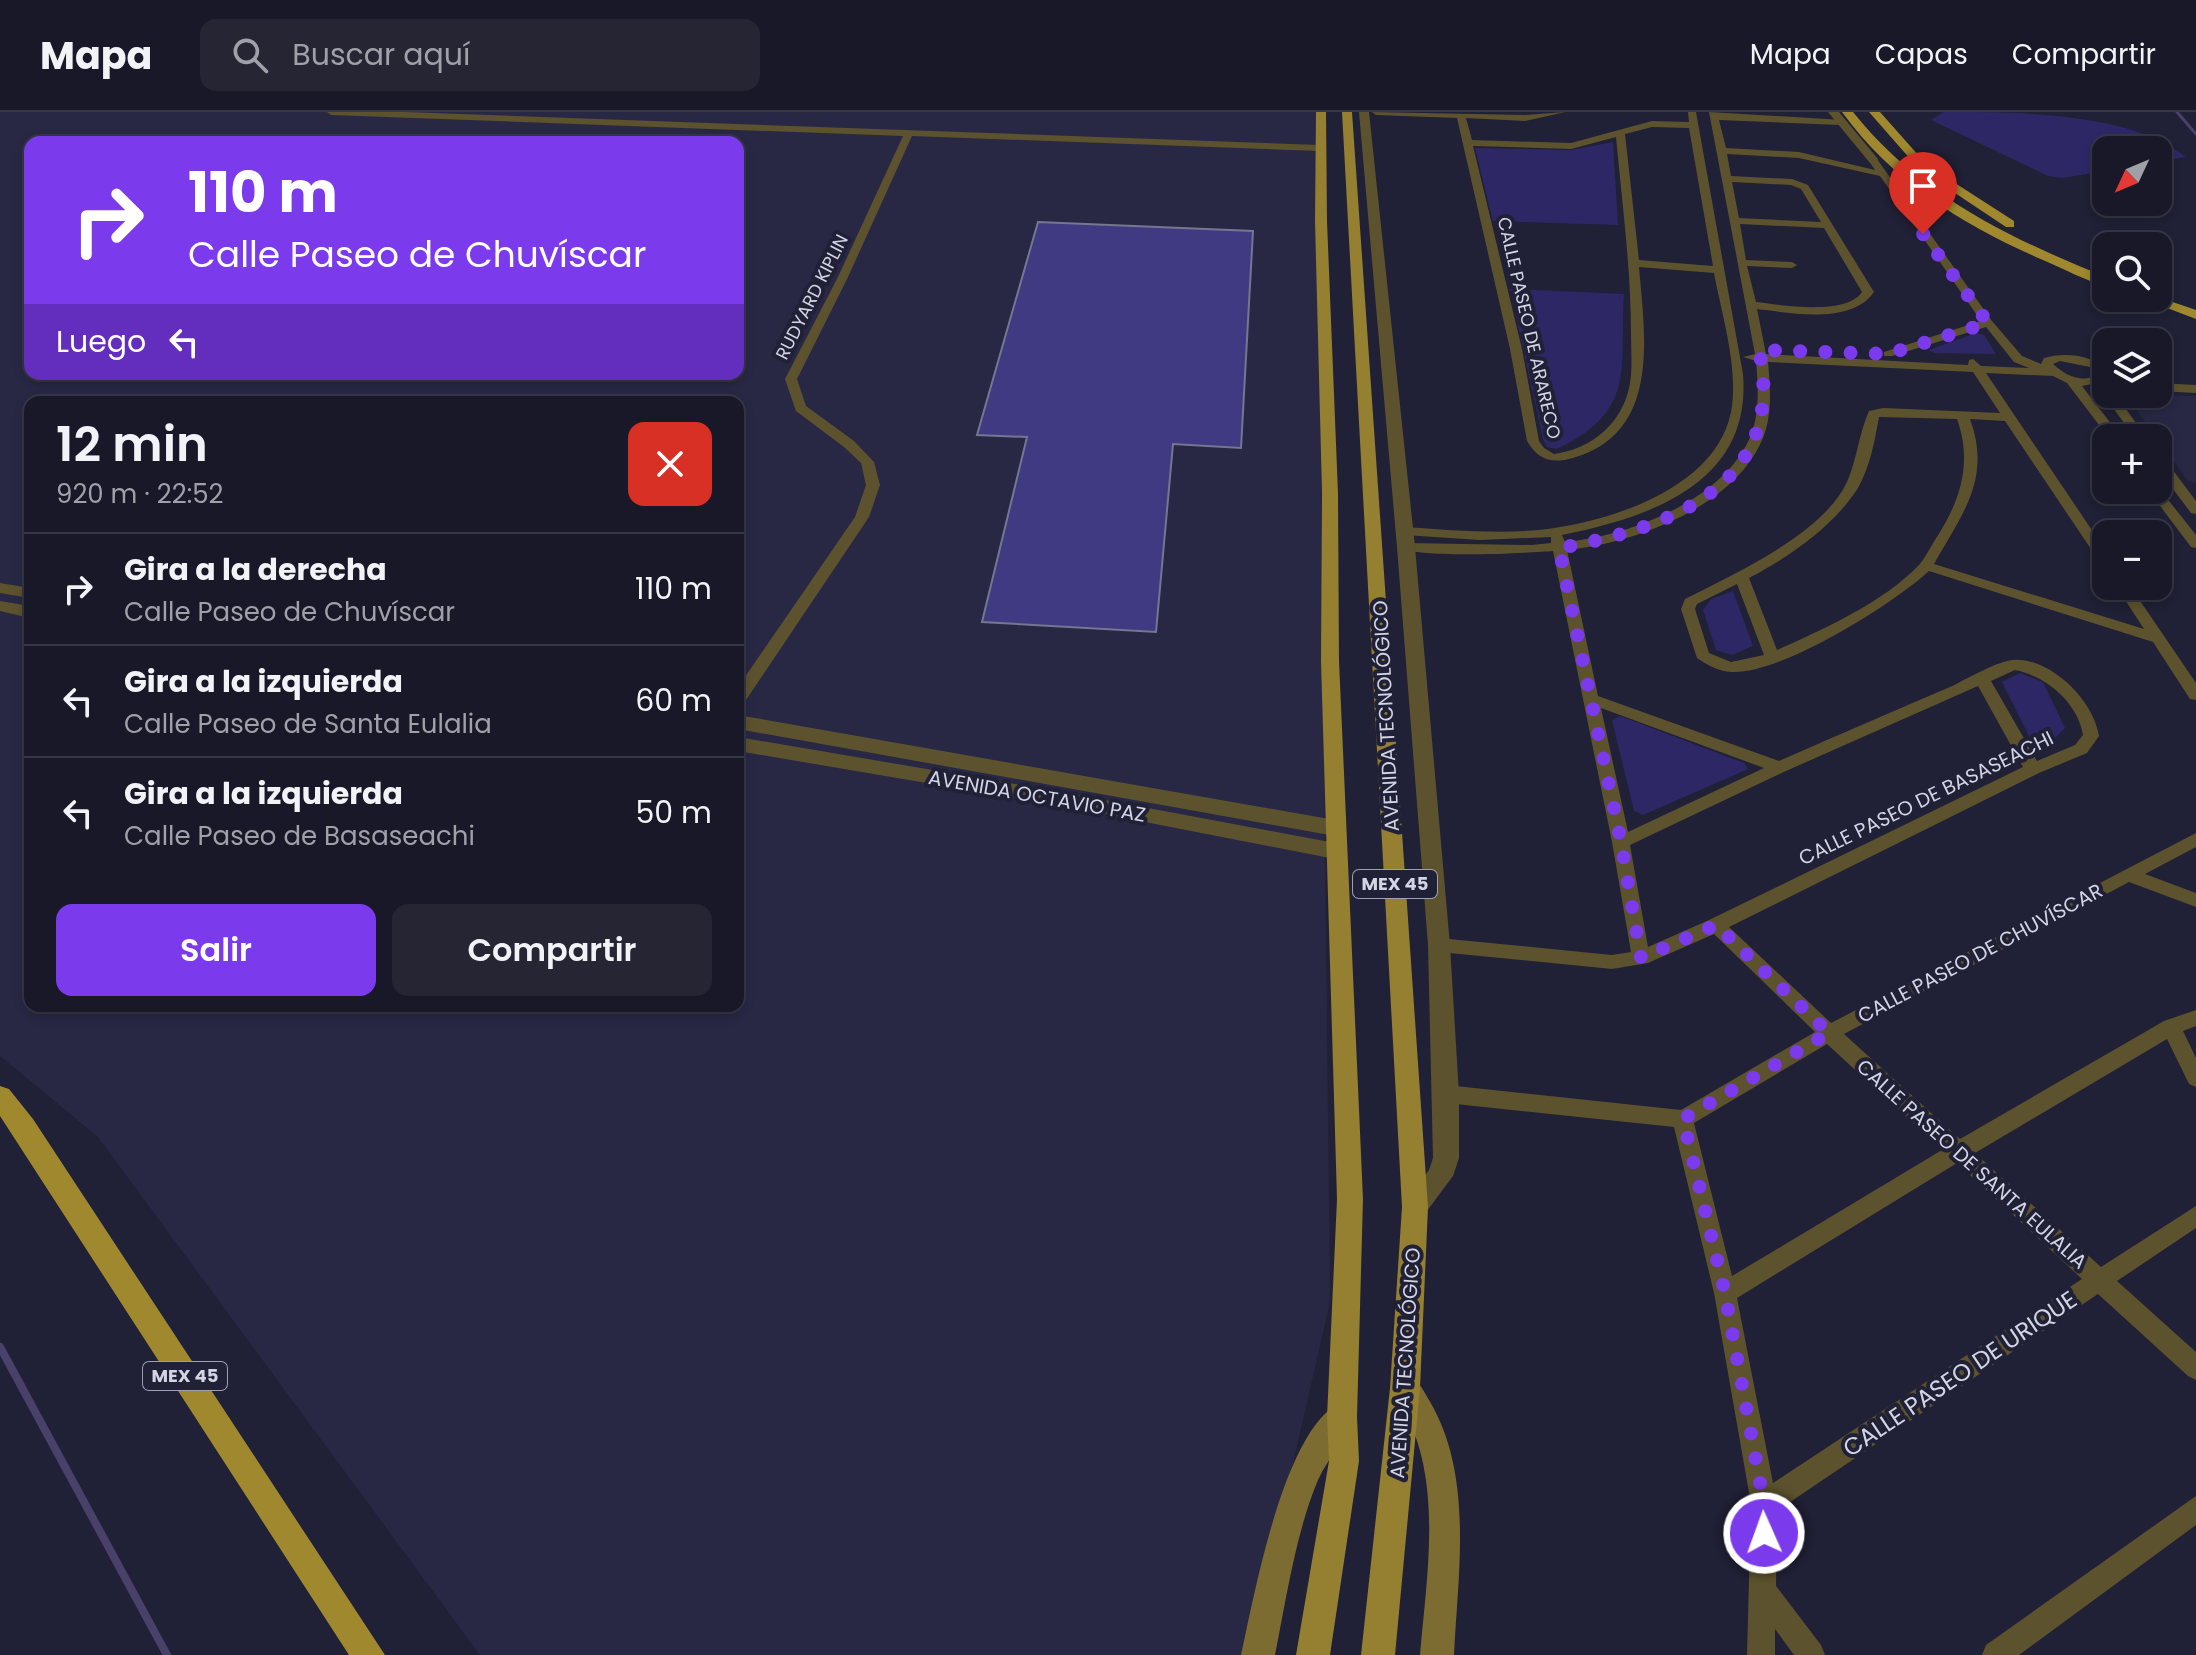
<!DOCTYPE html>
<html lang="es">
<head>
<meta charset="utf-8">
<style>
	body { margin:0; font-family:Poppins,sans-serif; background:#252534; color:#f1f3f6; height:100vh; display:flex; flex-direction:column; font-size:30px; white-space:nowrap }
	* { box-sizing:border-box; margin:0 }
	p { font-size:26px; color:#9fa0a8 }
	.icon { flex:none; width:44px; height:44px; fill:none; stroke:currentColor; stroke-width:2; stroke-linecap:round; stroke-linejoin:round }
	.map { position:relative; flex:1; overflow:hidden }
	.details { position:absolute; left:24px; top:284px; width:720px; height:616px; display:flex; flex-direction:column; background:#181828; border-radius:16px; box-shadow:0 4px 12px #0003,0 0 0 2px #363745 }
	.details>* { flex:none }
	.guide { position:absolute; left:24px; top:24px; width:720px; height:244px; border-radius:16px; box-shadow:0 4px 12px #0003,0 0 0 2px #363745; background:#7c3aed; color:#fff; overflow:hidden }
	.needle { width:52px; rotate:226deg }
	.tools { position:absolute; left:2092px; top:24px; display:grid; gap:16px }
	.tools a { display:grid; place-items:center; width:80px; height:80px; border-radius:16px; background:#181828; box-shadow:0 4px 12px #0003,0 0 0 2px #363745; font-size:40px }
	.pin { position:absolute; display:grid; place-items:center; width:68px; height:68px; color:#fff; margin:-82px -34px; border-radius:50% 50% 50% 0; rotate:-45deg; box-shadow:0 0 8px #0007 }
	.pin .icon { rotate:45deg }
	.me { position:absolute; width:88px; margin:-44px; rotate:358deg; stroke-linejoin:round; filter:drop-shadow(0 0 6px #0008) }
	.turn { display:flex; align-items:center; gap:28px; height:168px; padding:0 32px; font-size:36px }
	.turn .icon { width:104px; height:104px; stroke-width:2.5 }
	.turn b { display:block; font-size:56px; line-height:68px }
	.then { display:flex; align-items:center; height:76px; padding:0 32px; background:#0003; gap:16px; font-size:30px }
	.round { display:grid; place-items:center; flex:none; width:84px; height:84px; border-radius:16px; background:#252534 }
	.headline { display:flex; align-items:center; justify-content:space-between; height:136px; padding:0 32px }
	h1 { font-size:48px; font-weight:600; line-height:60px }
	.action { display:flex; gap:16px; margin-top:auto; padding:16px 32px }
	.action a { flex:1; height:92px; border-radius:16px; background:#7c3aed; color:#fff; font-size:32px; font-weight:600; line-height:92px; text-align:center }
	.action a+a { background:#252534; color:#f1f3f6 }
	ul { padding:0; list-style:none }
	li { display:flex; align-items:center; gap:24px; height:112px; padding:0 32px; border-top:2px solid #363745 }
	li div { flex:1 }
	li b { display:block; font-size:30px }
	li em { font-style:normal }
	header { display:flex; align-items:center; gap:48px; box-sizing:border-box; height:112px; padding:0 40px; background:#181828; border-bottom:2px solid #363745 }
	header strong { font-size:38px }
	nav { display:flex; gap:44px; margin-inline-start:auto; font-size:28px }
	.search { width:560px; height:72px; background:#252534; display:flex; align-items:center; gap:20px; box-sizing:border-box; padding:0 28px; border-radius:16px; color:#9fa0a8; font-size:30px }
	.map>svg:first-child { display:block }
</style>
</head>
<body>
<header>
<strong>Mapa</strong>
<div class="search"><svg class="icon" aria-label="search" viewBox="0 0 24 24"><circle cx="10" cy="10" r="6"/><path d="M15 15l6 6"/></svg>Buscar aquí</div>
<nav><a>Mapa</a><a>Capas</a><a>Compartir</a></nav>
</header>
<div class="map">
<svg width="2196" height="1543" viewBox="0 0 2196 1543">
	<rect width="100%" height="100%" fill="#202036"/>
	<path fill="#282845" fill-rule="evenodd" d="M 0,0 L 1317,0 L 1330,1190 L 1249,1543 L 480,1543 L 98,1025 L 0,944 ZM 30,30 L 738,30 L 738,262 L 30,262 ZM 30,290 L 738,290 L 738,894 L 30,894 Z
		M 2125,282 L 2196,284 L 2196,370 L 2188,369 Z"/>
	<path fill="#2d2865" d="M 1944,0 C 2019,0 2130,0 2186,45 L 2158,50 L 2158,38 L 2106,38 L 2106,59 L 2062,66 L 2048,64 L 1931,8 Z
		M 1613,30 L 1618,113 L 1493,109 L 1475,36 L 1571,38 Z
		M 1510,177 L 1624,182 C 1619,257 1638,298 1557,337 L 1547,335 L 1543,327 Z
		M 1976,221 L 1984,223 L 1996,242 L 1934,241 L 1929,238 Z
		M 1733,479 L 1753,534 L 1732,543 L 1716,538 L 1703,498 L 1711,487 Z
		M 2020,561 L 2043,570 L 2065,616 L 2054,627 L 2037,634 L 2030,626 L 2002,570 Z
		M 1620,604 L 1744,651 L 1748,657 L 1643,703 L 1634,699 L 1612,608 Z"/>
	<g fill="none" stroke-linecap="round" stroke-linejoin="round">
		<path stroke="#49416a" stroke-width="3" d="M 2177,0 L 2196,22"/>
		<path stroke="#49416a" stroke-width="8" d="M 0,1235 L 167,1543"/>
	</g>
	<path fill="#403a83" stroke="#757692" stroke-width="2" d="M 1038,110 L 1253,119 L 1241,336 L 1173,332 L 1156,520 L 982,510 L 1027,325 L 977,323 Z"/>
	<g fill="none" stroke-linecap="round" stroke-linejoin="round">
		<path fill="#5c522e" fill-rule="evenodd" d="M 327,0 L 405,0 L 1320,33 L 1325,36 L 1320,39 L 912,24 L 848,165 L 797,267 L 806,294 L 854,329 L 874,350 L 880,373 L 869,405 L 744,591 L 738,592 L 738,575 L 855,405 L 866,373 L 861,351 L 844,335 L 796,299 L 785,267 L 838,165 L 903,24 L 331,3 Z
			M 1372,0 L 1525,3 L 1566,0 L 1525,9 L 1466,6 L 1472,28 L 1571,31 L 1652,9 L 1689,10 L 1688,0 L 1696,0 L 1743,262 C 1752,371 1651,405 1562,423 L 1565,430 C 1629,424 1725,388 1751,323 C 1760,299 1758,273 1756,249 L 1743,245 L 1755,242 L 1709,0 L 1843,8 L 1840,13 L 1719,8 L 1726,36 L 1799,40 L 1875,58 L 1869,49 L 1877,47 L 1992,209 L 2022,244 L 2041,252 L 2044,246 C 2063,240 2092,242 2106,258 L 2106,269 L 2082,274 L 2122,326 L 2109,326 L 2067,271 L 2053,264 L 1986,261 L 2106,439 L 2106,453 L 2101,452 L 2005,309 L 1970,307 C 1992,367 1962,402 1934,452 L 2144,517 L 2116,474 L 2130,474 L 2196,571 L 2196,588 L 2190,587 L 2153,530 L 1929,459 C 1892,493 1780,563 1731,560 C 1718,559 1707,553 1697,546 L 1681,497 L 1685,487 C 1734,462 1823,422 1847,370 C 1857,347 1859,321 1869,299 L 1883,296 L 2000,301 L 1973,260 L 1768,250 C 1770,272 1772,295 1766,317 C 1744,392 1636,431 1567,438 L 1598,584 L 1779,649 C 1836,624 1893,599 1950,575 C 1967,567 1993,551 2012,548 C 2050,544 2094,589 2099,624 L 2087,641 L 2039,661 L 1729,815 L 1831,911 L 2196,721 L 2196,735 L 2145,762 L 2196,781 L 2196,795 L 2129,770 L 1844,922 L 1960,1027 L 2164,909 L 2196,898 L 2196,914 L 2183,919 L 2196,946 L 2196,975 L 2189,972 L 2167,927 L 1975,1041 L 2101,1155 L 2196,1094 L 2196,1116 L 2117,1169 L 2196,1240 L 2196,1268 L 2188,1264 L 2098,1182 L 1777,1399 L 1776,1474 L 1821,1533 L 1825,1543 L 1794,1543 L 1775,1517 L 1775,1543 L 1747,1543 L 1751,1392 L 1714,1181 L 1674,1015 L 1446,991 L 1439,988 L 1436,982 L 1439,976 L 1446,973 L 1681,998 L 1815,920 L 1714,822 L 1648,851 L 1612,857 L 1439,840 L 1432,838 L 1430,833 L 1432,828 L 1439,826 L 1612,843 L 1631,840 L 1612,730 L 1553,439 C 1527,441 1415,447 1399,435 L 1406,431 L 1532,433 L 1551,431 L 1551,425 L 1480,428 L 1404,423 L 1397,419 L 1404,415 C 1449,418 1494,422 1539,418 C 1607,411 1716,377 1731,300 C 1739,257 1722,204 1714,161 L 1639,155 C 1645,225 1661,321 1573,346 C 1552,352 1538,348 1527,329 L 1510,237 L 1457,6 L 1376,3 ZM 1652,15 L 1689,16 L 1713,154 L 1639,148 L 1625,22 ZM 1616,25 C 1622,91 1631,156 1631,222 C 1631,245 1634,267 1625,289 C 1613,319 1585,338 1554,342 L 1544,336 L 1539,329 L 1522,237 L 1473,34 L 1571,37 ZM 1727,42 L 1799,46 L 1880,64 L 1981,209 L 1884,240 L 1884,244 L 1892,244 L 1986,215 L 2014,250 L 2029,256 L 1981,254 L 1973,247 L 1969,248 L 1968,253 L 1766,242 L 1757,197 C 1792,201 1851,213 1874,180 L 1808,73 L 1792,67 L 1731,64 ZM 1732,70 L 1791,73 L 1801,77 L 1821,110 L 1739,106 ZM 1740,112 L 1824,116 L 1862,180 C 1846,204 1782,193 1756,190 L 1747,154 L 1792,156 L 1797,153 L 1792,150 L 1746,148 ZM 2060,249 L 2090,255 L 2098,263 C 2081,271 2066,264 2053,252 ZM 1879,305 L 1957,307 C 1973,351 1960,390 1935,428 C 1930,436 1925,446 1919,453 C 1884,490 1822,518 1777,538 L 1749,466 C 1789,445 1833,415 1858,376 C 1870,355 1875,328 1879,305 ZM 1737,472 L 1764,543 L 1731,550 L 1709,541 L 1695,497 L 1697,492 ZM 2015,558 C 2046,564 2078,591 2083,623 L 2075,633 L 2037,649 L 1991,569 ZM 1978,574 L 2023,655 L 1709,808 L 1648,835 L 1630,733 L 1786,659 ZM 1601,596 L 1764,656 L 1628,720 ZM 1827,932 L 1942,1038 L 1732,1164 L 1694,1011 ZM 1957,1051 L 2082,1167 L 1773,1371 L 1737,1186 Z
			M 2158,271 L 2196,273 L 2196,281 L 2158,279 Z
			M 2105,279 L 2115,282 L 2147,326 L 2135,326 L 2103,282 Z
			M 2158,344 L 2163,345 L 2196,389 L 2196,402 L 2191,401 L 2158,357 Z
			M 2158,375 L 2196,423 L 2196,436 L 2191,435 L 2148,378 L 2158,378 Z
			M 2196,1384 L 2196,1413 L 2019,1543 L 1982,1543 L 1986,1533 Z"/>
		<path fill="#5c522e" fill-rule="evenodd" d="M 1359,0 L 1369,0 L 1415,435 L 1450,833 L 1459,982 L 1459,1046 L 1453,1064 L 1424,1103 L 1415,1107 L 1406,1103 L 1402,1095 L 1429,1058 L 1433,1046 L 1428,833 L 1397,435 Z
			M 1828,0 L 1839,0 L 1878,47 L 1878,51 L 1870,51 Z
			M 0,471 L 30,476 L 30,486 L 0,481 Z
			M 0,489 L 30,494 L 30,506 L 0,499 Z
			M 738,603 L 1335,708 L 1342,711 L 1346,716 L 1342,721 L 1335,724 L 738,617 Z
			M 738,625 L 1068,681 L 1335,731 L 1343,733 L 1346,739 L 1343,745 L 1335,747 L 1068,695 L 738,639 Z"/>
		<path fill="#7c6c31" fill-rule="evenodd" d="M 1405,1262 C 1418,1267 1422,1276 1429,1288 C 1474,1363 1458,1460 1454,1543 L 1420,1543 C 1426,1472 1440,1389 1414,1320 C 1408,1304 1397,1291 1390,1276 L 1395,1266 Z
			M 1342,1290 L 1352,1295 L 1357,1305 C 1347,1328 1328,1345 1318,1368 C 1296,1420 1286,1488 1275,1543 L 1241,1543 C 1254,1485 1284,1314 1342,1290 Z"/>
		<path fill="#957f30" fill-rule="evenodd" d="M 1316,0 L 1326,0 L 1327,109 L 1338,381 L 1339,549 L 1363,1087 L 1357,1305 L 1359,1349 L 1330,1543 L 1296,1543 L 1329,1349 L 1327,1305 L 1337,1087 L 1321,549 L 1322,381 L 1315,109 Z
			M 1342,0 L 1352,0 L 1428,1095 L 1420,1276 L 1395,1543 L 1361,1543 L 1390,1276 L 1402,1095 Z"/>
		<path fill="#a0882f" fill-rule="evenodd" d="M 1842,0 L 1853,0 C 1919,83 2009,126 2106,165 L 2106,174 C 2084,168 2064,157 2043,148 C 1964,114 1893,70 1842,0 Z
			M 1869,0 L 1880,0 L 1927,53 L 2014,109 L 2014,115 L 2006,115 L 1919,57 Z
			M 2158,185 L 2196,198 L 2196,207 L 2141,186 Z
			M 0,974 L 9,977 L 33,1007 L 385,1543 L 349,1543 L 0,1004 Z"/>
	</g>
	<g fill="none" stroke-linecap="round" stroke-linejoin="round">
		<path stroke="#7c3aed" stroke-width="14" stroke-dasharray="0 25.2" d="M 1764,1421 L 1764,1392 L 1725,1181 L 1683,1007 L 1829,921 L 1716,813 L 1641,846 L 1621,730 L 1559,436 C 1669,417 1788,373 1759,238 L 1888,242 L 1988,211 L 1923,122"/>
	</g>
	<g text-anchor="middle" stroke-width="8" stroke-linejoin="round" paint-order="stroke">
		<g font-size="18" fill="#d4d5e4" stroke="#202036">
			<text transform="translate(812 185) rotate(-63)" y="6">RUDYARD KIPLIN</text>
			<text transform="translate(1529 216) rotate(77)" y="6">CALLE PASEO DE ARARECO</text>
		</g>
		<g fill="#202036" stroke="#9e9fb0" stroke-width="2">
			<rect x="1353" y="758" width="84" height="28" rx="6"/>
			<rect x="143" y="1250" width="84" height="28" rx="6"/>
		</g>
		<g font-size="18" font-weight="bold" fill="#d4d5e4">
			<text x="1395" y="778">MEX 45</text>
			<text x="185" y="1270">MEX 45</text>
		</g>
		<g font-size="20" fill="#d4d5e4" stroke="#202036">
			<text transform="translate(1386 604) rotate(-93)" y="7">AVENIDA TECNOLÓGICO</text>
			<text transform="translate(1037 684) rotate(10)" y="7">AVENIDA OCTAVIO PAZ</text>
			<text transform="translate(1926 686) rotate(-26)" y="7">CALLE PASEO DE BASASEACHI</text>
			<text transform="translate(1980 841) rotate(-28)" y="7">CALLE PASEO DE CHUVÍSCAR</text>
			<text transform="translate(1972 1052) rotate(42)" y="7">CALLE PASEO DE SANTA EULALIA</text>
			<text transform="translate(1405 1251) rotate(-86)" y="7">AVENIDA TECNOLÓGICO</text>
		</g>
		<g font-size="24" fill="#d4d5e4" stroke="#202036">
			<text transform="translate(1960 1262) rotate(-34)" y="8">CALLE PASEO DE URIQUE</text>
		</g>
	</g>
</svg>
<div class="tools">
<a><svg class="needle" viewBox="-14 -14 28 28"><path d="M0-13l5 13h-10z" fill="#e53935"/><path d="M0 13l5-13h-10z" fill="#9fa0a8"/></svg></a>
<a><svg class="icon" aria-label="search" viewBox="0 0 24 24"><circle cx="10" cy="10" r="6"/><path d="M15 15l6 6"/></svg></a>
<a><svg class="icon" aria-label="layers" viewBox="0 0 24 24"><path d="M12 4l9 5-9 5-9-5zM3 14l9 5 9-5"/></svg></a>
<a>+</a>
<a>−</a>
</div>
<div class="pin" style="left:1923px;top:122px;background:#d93025"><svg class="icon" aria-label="arrive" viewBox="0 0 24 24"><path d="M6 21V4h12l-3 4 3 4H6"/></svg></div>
<svg class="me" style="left:1764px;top:1421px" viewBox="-20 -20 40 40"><circle r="17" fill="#7c3aed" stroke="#fff" stroke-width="3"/><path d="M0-11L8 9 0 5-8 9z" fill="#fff"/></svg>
<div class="guide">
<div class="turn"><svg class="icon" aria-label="right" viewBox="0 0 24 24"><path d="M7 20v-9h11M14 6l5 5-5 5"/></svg><div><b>110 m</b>Calle Paseo de Chuvíscar</div></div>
<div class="then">Luego<svg class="icon" aria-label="left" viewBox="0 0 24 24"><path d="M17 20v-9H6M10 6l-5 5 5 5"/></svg></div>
</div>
<section class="details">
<div class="headline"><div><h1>12 min</h1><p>920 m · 22:52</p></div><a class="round" style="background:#d93025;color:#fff"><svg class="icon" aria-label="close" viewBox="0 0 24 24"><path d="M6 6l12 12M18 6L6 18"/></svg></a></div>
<ul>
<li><svg class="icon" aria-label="right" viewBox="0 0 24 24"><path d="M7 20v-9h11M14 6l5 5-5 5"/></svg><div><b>Gira a la derecha</b><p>Calle Paseo de Chuvíscar</p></div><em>110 m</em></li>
<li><svg class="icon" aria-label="left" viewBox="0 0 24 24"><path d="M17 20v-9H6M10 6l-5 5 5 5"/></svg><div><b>Gira a la izquierda</b><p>Calle Paseo de Santa Eulalia</p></div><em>60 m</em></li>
<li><svg class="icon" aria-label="left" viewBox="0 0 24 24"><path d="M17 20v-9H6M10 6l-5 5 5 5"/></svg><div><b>Gira a la izquierda</b><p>Calle Paseo de Basaseachi</p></div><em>50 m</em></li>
</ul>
<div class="action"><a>Salir</a><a>Compartir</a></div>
</section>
</div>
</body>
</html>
